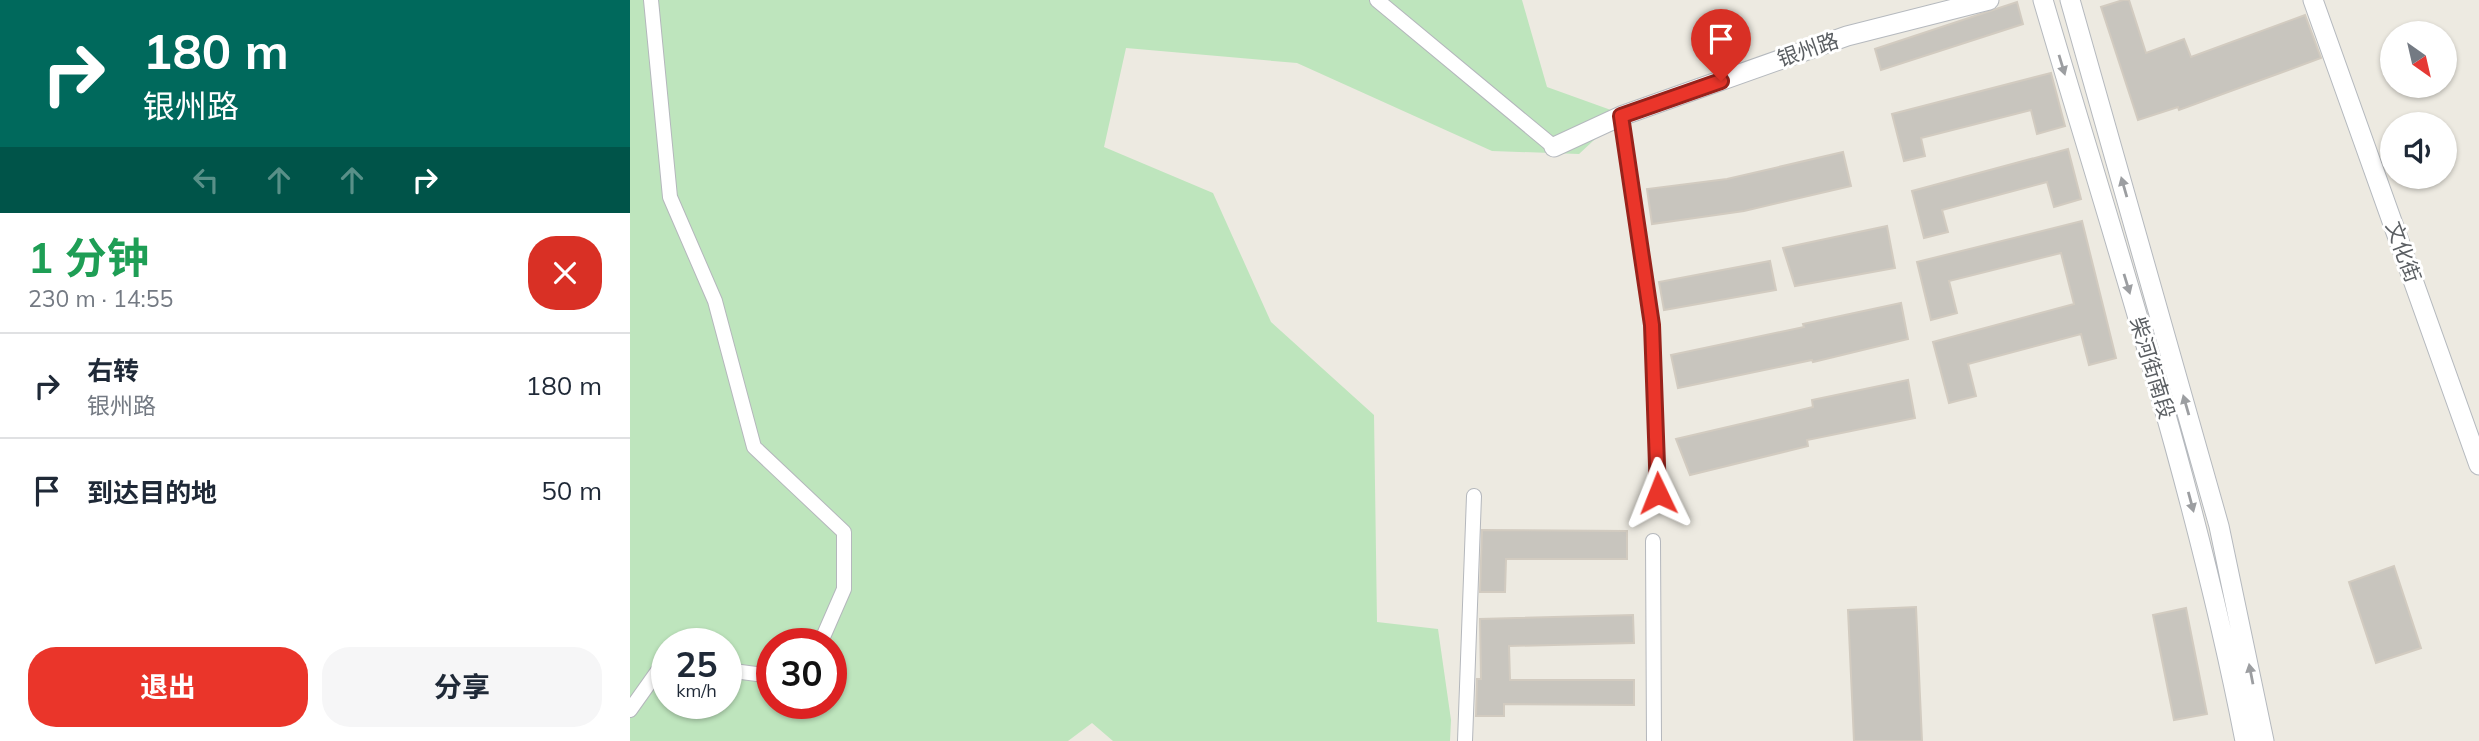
<!DOCTYPE html>
<html lang="zh">
<head>
<meta charset="utf-8">
<style>
	body { margin:0; font-family:Mulish,"Noto Sans SC",sans-serif; background:#f6f6f7; color:#1f2937; height:100vh; display:flex; flex-direction:column; font-size:26px; white-space:nowrap }
	* { box-sizing:border-box; margin:0 }
	p { font-size:23px; color:#747a83 }
	.icon { flex:none; width:38px; height:38px; fill:none; stroke:currentColor; stroke-width:2; stroke-linecap:round; stroke-linejoin:round }
	.map { position:relative; flex:1; overflow:hidden }
	.sheet { display:flex; flex-direction:column; background:#fff; width:630px }
	.sheet>* { flex:none }
	.banner { background:#00695c; color:#fff; overflow:hidden }
	.needle { width:46px; rotate:146deg }
	.tools { position:absolute; left:1750px; top:21px; display:grid; gap:14px }
	.tools a { display:grid; place-items:center; width:77px; height:77px; border-radius:50%; background:#fff; box-shadow:0 2px 5px #0004; font-size:35px }
	.speed { position:absolute; left:21px; top:628px; display:flex; gap:14px; font-size:35px; font-weight:700; text-align:center }
	.speed>* { display:grid; place-content:center; width:91px; height:91px; border-radius:50%; background:#fff; box-shadow:0 2px 5px #0004; line-height:1 }
	.speed small { font-size:18px; font-weight:400 }
	.speed .limit { border:10px solid #d22; background:#fff; color:#111 }
	.pin { position:absolute; display:grid; place-items:center; width:60px; height:60px; color:#fff; margin:-72px -30px; border-radius:50% 50% 50% 0; rotate:-45deg; box-shadow:0 0 7px #0007 }
	.pin .icon { rotate:45deg }
	.me { position:absolute; width:77px; margin:-38px; rotate:358deg; stroke-linejoin:round; filter:drop-shadow(0 0 5px #0008) }
	.turn { display:flex; align-items:center; gap:24px; height:147px; padding:0 28px; font-size:32px }
	.turn .icon { width:91px; height:91px; stroke-width:2.5 }
	.turn b { display:block; font-size:49px; line-height:60px }
	.lanes { display:flex; align-items:center; height:66px; padding:0 28px; background:#0003; justify-content:center; gap:35px; direction:ltr }
	.lanes .off { opacity:.35 }
	.round { display:grid; place-items:center; flex:none; width:74px; height:74px; border-radius:28px; background:#f6f6f7 }
	.headline { display:flex; align-items:center; justify-content:space-between; height:119px; padding:0 28px }
	h1 { font-size:42px; font-weight:700; line-height:52px; color:#1e9e55 }
	.button { display:flex; gap:14px; margin-top:auto; padding:14px 28px }
	.button a { flex:1; height:80px; border-radius:28px; background:#ea352a; color:#fff; font-size:28px; font-weight:700; line-height:80px; text-align:center }
	.button a+a { background:#f6f6f7; color:#1f2937 }
	ul { padding:0; list-style:none }
	li { display:flex; align-items:center; gap:21px; height:105px; padding:0 28px; border-top:2px solid #e0e1e3 }
	li div { flex:1 }
	li b { display:block; font-size:26px }
	li em { font-style:normal }
	main { display:flex; flex:1; min-height:0 }
	.map>svg:first-child { display:block }
</style>
</head>
<body>
<main>
<section class="sheet">
<div class="banner">
<div class="turn"><svg class="icon" aria-label="right" viewBox="0 0 24 24"><path d="M7 20v-9h11M14 6l5 5-5 5"/></svg><div><b>180 m</b>银州路</div></div>
<div class="lanes"><svg class="icon off" aria-label="left" viewBox="0 0 24 24"><path d="M17 20v-9H6M10 6l-5 5 5 5"/></svg><svg class="icon off" aria-label="ahead" viewBox="0 0 24 24"><path d="M12 20V5M6 11l6-6 6 6"/></svg><svg class="icon off" aria-label="ahead" viewBox="0 0 24 24"><path d="M12 20V5M6 11l6-6 6 6"/></svg><svg class="icon" aria-label="right" viewBox="0 0 24 24"><path d="M7 20v-9h11M14 6l5 5-5 5"/></svg></div>
</div>
<div class="headline"><div><h1>1 分钟</h1><p>230 m · 14:55</p></div><a class="round" style="background:#d93025;color:#fff"><svg class="icon" aria-label="close" viewBox="0 0 24 24"><path d="M6 6l12 12M18 6L6 18"/></svg></a></div>
<ul>
<li><svg class="icon" aria-label="right" viewBox="0 0 24 24"><path d="M7 20v-9h11M14 6l5 5-5 5"/></svg><div><b>右转</b><p>银州路</p></div><em>180 m</em></li>
<li><svg class="icon" aria-label="arrive" viewBox="0 0 24 24"><path d="M6 21V4h12l-3 4 3 4H6"/></svg><div><b>到达目的地</b></div><em>50 m</em></li>
</ul>
<div class="button"><a>退出</a><a>分享</a></div>
</section>
<div class="map">
<svg width="1849" height="741" viewBox="0 0 1849 741">
	<rect width="100%" height="100%" fill="#edeae1"/>
	<path fill="#bee5bd" fill-rule="evenodd" d="M 0,0 L 892,0 L 917,87 L 992,114 L 949,154 L 862,151 L 667,63 L 496,48 L 474,147 L 583,193 L 641,322 L 744,415 L 747,622 L 808,629 L 821,720 L 820,741 L 483,741 L 462,723 L 438,741 L 0,741 ZM 37,644 L 96,644 L 96,704 L 37,704 ZM 142,644 L 201,644 L 201,704 L 142,704 Z"/>
	<path fill="#c8c5be" stroke="#d2cbc0" stroke-width="2" d="M 1493,0 L 1499,0 L 1516,53 L 1554,39 L 1561,57 L 1675,15 L 1691,58 L 1549,110 L 1548,107 L 1508,120 L 1471,7 Z
		M 1387,2 L 1393,24 L 1251,70 L 1245,49 Z
		M 1421,73 L 1435,126 L 1407,134 L 1401,110 L 1291,138 L 1295,156 L 1274,161 L 1262,114 Z
		M 1438,149 L 1451,199 L 1424,207 L 1417,182 L 1312,210 L 1318,232 L 1294,238 L 1282,191 Z
		M 1213,152 L 1221,186 L 1114,211 L 1022,224 L 1017,189 L 1097,179 Z
		M 1452,221 L 1486,358 L 1459,365 L 1451,334 L 1338,364 L 1346,396 L 1319,403 L 1303,342 L 1444,304 L 1431,253 L 1319,281 L 1327,313 L 1301,320 L 1287,262 Z
		M 1257,226 L 1265,268 L 1165,286 L 1153,248 Z
		M 1140,261 L 1146,290 L 1034,310 L 1029,282 Z
		M 1271,303 L 1278,339 L 1183,362 L 1182,360 L 1048,388 L 1041,355 L 1174,327 L 1173,324 Z
		M 1278,380 L 1285,418 L 1177,440 L 1178,446 L 1060,475 L 1046,439 L 1183,407 L 1182,400 Z
		M 852,530 L 997,531 L 997,559 L 876,559 L 875,592 L 850,592 Z
		M 1764,566 L 1791,648 L 1746,663 L 1719,582 Z
		M 1286,607 L 1292,741 L 1224,741 L 1218,610 Z
		M 1556,608 L 1577,714 L 1544,720 L 1523,615 Z
		M 1003,615 L 1004,643 L 879,646 L 880,680 L 1004,680 L 1004,705 L 874,704 L 874,716 L 846,716 L 847,679 L 851,679 L 850,619 Z"/>
	<g fill="none" stroke-linecap="round" stroke-linejoin="round">
		<g stroke="#b4b7bc" stroke-width="16">
			<path id="street" d="M 21,0 L 40,197 L 85,301 L 124,447 L 214,532 L 214,589 L 190,644
				M 747,0 L 924,147
				M 991,116 L 1022,325 L 1028,493
				M 1023,541 L 1024,741
				M 96,670 L 142,676
				M 0,710 L 37,658
				M 835,741 L 844,496"/>
		</g>
		<g stroke="#b5b9be" stroke-width="21">
			<path id="secondary" d="M 1413,0 C 1485,245 1566,489 1615,741
				M 1440,0 L 1589,526 L 1634,741
				M 1683,0 L 1849,465
				M 924,147 L 991,116 L 1217,36 L 1359,0"/>
		</g>
		<use href="#street" stroke="#fff" stroke-width="14"/>
		<use href="#secondary" stroke="#fff" stroke-width="19"/>
	</g>
	<defs><path id="oneway-solid" d="M-6-.8H1V-3.2L6.5 0L1 3.2V.8H-6Z" transform="scale(1.75)"/></defs>
	<g fill="#9c9ea1">
		<use href="#oneway-solid" transform="translate(1432 65) rotate(73)"/>
		<use href="#oneway-solid" transform="translate(1494 187) rotate(-106)"/>
		<use href="#oneway-solid" transform="translate(1497 284) rotate(73)"/>
		<use href="#oneway-solid" transform="translate(1556 405) rotate(-106)"/>
		<use href="#oneway-solid" transform="translate(1561 502) rotate(75)"/>
		<use href="#oneway-solid" transform="translate(1621 674) rotate(-101)"/>
	</g>
	<g fill="none" stroke-linecap="round" stroke-linejoin="round">
		<g stroke="#98221b" stroke-width="18">
			<path id="route" d="M 1028,493 L 1022,325 L 991,116 L 1091,81"/>
		</g>
		<use href="#route" stroke="#ea352a" stroke-width="12"/>
	</g>
	<g text-anchor="middle" stroke-width="6" stroke-linejoin="round" paint-order="stroke">
		<g font-size="21" fill="#5a5e62" stroke="#fff">
			<text transform="translate(1178 50) rotate(-19)" y="7">银州路</text>
			<text transform="translate(1773 252) rotate(70)" y="7">文化街</text>
			<text transform="translate(1522 368) rotate(73)" y="7">柴河街南段</text>
		</g>
	</g>
</svg>
<div class="tools">
<a><svg class="needle" viewBox="-14 -14 28 28"><path d="M0-13l5 13h-10z" fill="#e53935"/><path d="M0 13l5-13h-10z" fill="#747a83"/></svg></a>
<a><svg class="icon" aria-label="sound" viewBox="0 0 24 24"><path d="M4 9h4l5-4v14l-5-4H4zM17 9q2 3 0 6"/></svg></a>
</div>
<div class="speed"><div>25<small>km/h</small></div><div class="limit">30</div></div>
<div class="pin" style="left:1091px;top:81px;background:#d93025"><svg class="icon" aria-label="arrive" viewBox="0 0 24 24"><path d="M6 21V4h12l-3 4 3 4H6"/></svg></div>
<svg class="me" style="left:1028px;top:493px" viewBox="-20 -20 40 40"><path d="M0-17L14 15 0 8-14 15z" fill="#ea352a" stroke="#fff" stroke-width="4"/></svg>
</div>
</main>
</body>
</html>
